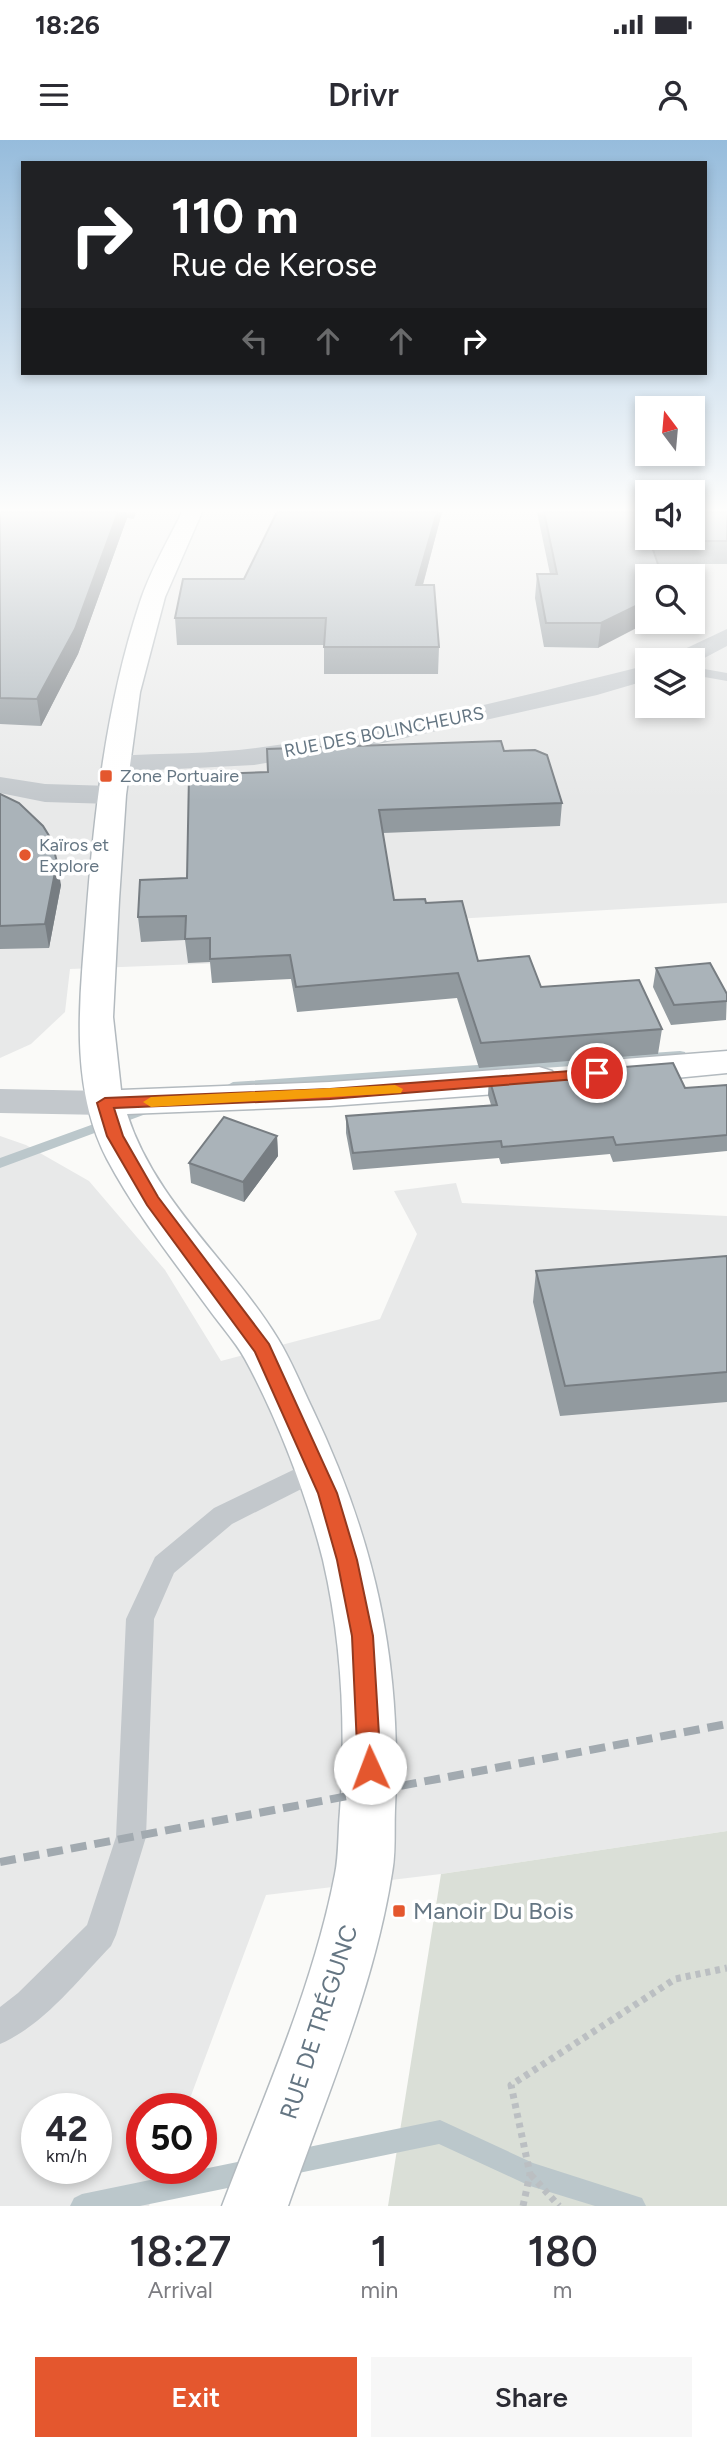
<!DOCTYPE html>
<html lang="en">
<head>
<meta charset="utf-8">
<style>
	body { margin:0; font-family:Figtree,sans-serif; background:#f7f7f7; color:#2b2b33; height:100vh; display:flex; flex-direction:column; font-size:26px; white-space:nowrap }
	* { box-sizing:border-box; margin:0 }
	p { font-size:23px; color:#7c7c81 }
	.icon { flex:none; width:38px; height:38px; fill:none; stroke:currentColor; stroke-width:2; stroke-linecap:round; stroke-linejoin:round }
	.map { position:relative; height:2066px; overflow:hidden }
	.sheet { display:flex; flex-direction:column; background:#fff; flex:1 }
	.sheet>* { flex:none }
	.hud { position:absolute; left:21px; top:21px; width:686px; height:214px; border-radius:0px; box-shadow:0 4px 10px #0003; background:#202124; color:#fff; overflow:hidden }
	.needle { width:46px; rotate:344deg }
	.buttons { position:absolute; left:635px; top:256px; display:grid; gap:14px }
	.buttons a { display:grid; place-items:center; width:70px; height:70px; border-radius:0px; background:#fff; box-shadow:0 4px 10px #0003; font-size:35px }
	.speed { position:absolute; left:21px; top:1953px; display:flex; gap:14px; font-size:35px; font-weight:700; text-align:center }
	.speed>* { display:grid; place-content:center; width:91px; height:91px; border-radius:50%; background:#fff; box-shadow:0 4px 10px #0003; line-height:1 }
	.speed small { font-size:18px; font-weight:400 }
	.speed .limit { border:10px solid #d22; background:#fff; color:#111 }
	.pin { position:absolute; display:grid; place-items:center; width:60px; height:60px; color:#fff; margin:-30px; border:4px solid #fff; border-radius:50%; box-shadow:0 2px 7px #0007 }
	.me { position:absolute; width:77px; margin:-38px; rotate:358deg; stroke-linejoin:round; filter:drop-shadow(0 0 5px #0008) }
	.turn { display:flex; align-items:center; gap:24px; height:147px; padding:0 35px; font-size:32px }
	.turn .icon { width:91px; height:91px; stroke-width:2.5 }
	.turn b { display:block; font-size:49px; line-height:60px }
	.lanes { display:flex; align-items:center; height:66px; padding:0 35px; background:#0003; justify-content:center; gap:35px; direction:ltr }
	.lanes .off { opacity:.35 }
	.eta { display:flex; justify-content:space-evenly; align-items:center; height:119px; text-align:center }
	.eta b { font-size:42px; font-weight:600; line-height:49px }
	.cta { display:flex; gap:14px; margin-top:auto; padding:14px 35px }
	.cta a { flex:1; height:80px; border-radius:0px; background:#e4572e; color:#fff; font-size:28px; font-weight:600; line-height:80px; text-align:center }
	.cta a+a { background:#f7f7f7; color:#2b2b33 }
	.status { display:flex; justify-content:space-between; align-items:center; height:49px; padding:0 35px; background:#fff; direction:ltr }
	.status svg { height:19px; fill:currentColor }
	header { display:flex; justify-content:space-between; align-items:center; height:91px; padding:0 35px; background:#fff; font-size:32px; font-weight:600 }
	.map>svg:first-child { display:block }
</style>
</head>
<body>
<div class="status"><b>18:26</b><svg viewBox="0 0 49 12"><path d="M0 12V9h3v3zM5 12V6h3v6zM10 12V3h3v9zM15 12V0h3v12zM26 1h20v11H26zM47 4h2v5h-2z"/></svg></div>
<header><svg class="icon" aria-label="menu" viewBox="0 0 24 24"><path d="M4 6h16M4 12h16M4 18h16"/></svg>Drivr<svg class="icon" aria-label="person" viewBox="0 0 24 24"><circle cx="12" cy="8" r="4"/><path d="M4 21q1-7 8-7t8 7"/></svg></header>
<div class="map">
<svg width="727" height="2066" viewBox="0 0 727 2066">
	<rect width="100%" height="100%" fill="#fafaf8"/>
	<path fill="#e8e9e9" fill-rule="evenodd" d="M 0,372 L 647,372 L 648,397 L 693,397 L 727,372 L 727,763 L 369,784 L 374,817 L 70,829 L 65,872 L 31,904 L 0,918 ZM 648,436 L 693,436 L 693,481 L 648,481 ZM 648,520 L 693,520 L 693,565 L 648,565 Z
		M 0,996 L 26,1005 L 89,1041 L 165,1130 L 221,1221 L 380,1179 L 417,1094 L 394,1051 L 456,1043 L 462,1063 L 727,1076 L 727,1691 L 441,1734 L 266,1755 L 186,1969 L 142,1969 L 142,2028 L 163,2028 L 149,2066 L 0,2066 ZM 37,1969 L 96,1969 L 96,2028 L 37,2028 Z"/>
	<path fill="#dadfd7" d="M 727,1691 L 727,2066 L 388,2066 L 441,1734 Z"/>
	<g fill="none" stroke-linecap="round" stroke-linejoin="round">
		<path fill="#bbc7cb" fill-rule="evenodd" d="M 680,911 L 685,912 L 686,915 L 685,918 L 233,950 L 226,946 L 233,942 Z
			M 149,964 L 156,968 L 154,971 L 0,1028 L 0,1018 Z
			M 440,1980 L 533,2023 L 642,2058 L 646,2066 L 595,2066 L 530,2046 L 439,2004 L 289,2035 L 281,2031 L 277,2023 L 281,2015 L 289,2011 Z
			M 252,2019 L 260,2023 L 264,2031 L 260,2039 L 252,2043 L 140,2066 L 70,2066 L 74,2058 L 82,2054 Z"/>
		<g stroke="#b3babf" stroke-width="3">
			<path id="secondary" d="M 182,372 L 202,372 L 165,457 L 140,552 L 126,655 L 119,760 L 113,877 L 121,950 L 330,942 L 539,927 L 552,931 L 557,939 L 552,947 L 539,951 L 330,966 L 127,974 C 155,1062 231,1122 278,1199 C 291,1220 301,1245 312,1268 C 375,1400 402,1521 395,1668 C 394,1690 396,1712 392,1733 C 374,1848 326,1957 288,2066 L 222,2066 C 263,1958 313,1848 335,1734 C 339,1714 338,1692 340,1671 C 346,1588 342,1502 323,1420 C 307,1356 277,1277 245,1219 C 235,1201 220,1185 208,1168 C 173,1120 135,1072 107,1019 C 69,946 80,860 86,780 C 94,673 106,565 140,462 C 150,431 168,401 182,372 Z
				M 727,911 L 727,933 L 624,943 L 611,939 L 606,931 L 611,923 L 624,919 Z"/>
		</g>
		<path stroke="#bbbfc2" stroke-width="7" stroke-dasharray="5 5" stroke-linecap="butt" d="M 531,2035 L 559,2066
			M 523,2066 L 530,2034 L 511,1945 L 675,1839 L 727,1828"/>
		<path fill="#c3c8cc" fill-rule="evenodd" d="M 693,527 L 727,533 L 727,541 L 693,535 Z
			M 318,1318 L 327,1322 L 331,1329 L 327,1336 L 232,1384 L 174,1433 L 154,1479 L 146,1697 L 116,1795 L 111,1806 C 78,1840 44,1885 0,1904 L 0,1867 L 18,1853 L 87,1785 L 116,1697 L 126,1479 L 155,1417 L 214,1368 Z"/>
		<path fill="#c3c8cc" fill-rule="evenodd" d="M 727,489 L 727,506 L 693,524 L 693,520 L 669,520 L 672,515 Z
			M 648,525 L 648,540 L 597,555 L 383,603 L 254,625 L 117,632 L 107,630 L 103,624 L 107,618 L 117,616 C 163,613 210,614 256,608 C 388,591 518,557 648,525 Z
			M 0,637 L 45,644 L 112,646 L 122,649 L 126,655 L 122,661 L 112,664 L 45,662 L 0,653 Z
			M 0,949 L 105,951 L 118,954 L 123,963 L 118,972 L 105,975 L 0,973 Z"/>
		<use href="#secondary" fill="#fff" fill-rule="evenodd"/>
		<path stroke="#a2aab0" stroke-width="8" stroke-dasharray="16 8" stroke-linecap="butt" d="M 0,1722 L 727,1584"/>
	</g>
	<path fill="#929a9f" d="M 0,372 L 136,372 L 134,379 L 127,378 L 78,514 L 41,586 L 0,584 Z
		M 277,372 L 442,372 L 423,445 L 439,507 L 438,534 L 324,534 L 324,505 L 177,505 L 175,478 L 244,439 Z
		M 537,372 L 727,372 L 727,424 L 658,424 L 598,508 L 544,507 L 535,458 L 537,434 L 550,434 Z
		M 504,611 L 562,663 L 560,686 L 383,693 L 394,760 L 426,763 L 478,821 L 541,847 L 662,889 L 658,914 L 479,928 L 457,858 L 297,872 L 291,839 L 212,843 L 210,822 L 188,823 L 185,800 L 141,802 L 138,777 L 187,738 L 268,632 Z
		M 0,654 L 61,745 L 49,808 L 0,809 Z
		M 656,828 L 727,854 L 726,880 L 671,885 L 653,847 Z
		M 489,938 L 685,948 L 727,945 L 727,1011 L 613,1022 L 610,1014 L 501,1024 L 499,1018 L 353,1030 L 346,993 L 346,976 L 491,965 L 488,955 Z
		M 277,996 L 278,1016 L 244,1062 L 191,1043 L 189,1023 Z
		M 727,1116 L 727,1262 L 560,1276 L 533,1162 L 536,1131 Z"/>
	<path fill="#777d82" d="M 118,372 L 126,372 L 127,378 L 78,514 L 41,586 L 37,559 Z
		M 437,372 L 442,372 L 416,470 L 416,445 Z
		M 648,460 L 648,481 L 650,481 L 598,508 L 601,483 Z
		M 57,722 L 61,745 L 49,808 L 45,784 Z
		M 277,996 L 278,1016 L 244,1062 L 243,1042 Z"/>
	<path fill="#aab3b9" stroke="#777d82" stroke-width="2" d="M 0,372 L 118,372 L 75,489 L 37,559 L 0,558 Z
		M 277,372 L 437,372 L 416,445 L 434,445 L 439,507 L 324,507 L 326,478 L 175,478 L 183,439 L 244,439 Z
		M 544,372 L 648,372 L 648,397 L 693,397 L 693,372 L 727,372 L 727,401 L 650,401 L 662,436 L 648,436 L 648,460 L 601,483 L 546,483 L 537,434 L 557,434 Z
		M 501,601 L 504,611 L 535,610 L 547,615 L 562,663 L 379,670 L 394,760 L 425,759 L 426,763 L 462,761 L 478,821 L 529,816 L 541,847 L 639,840 L 662,889 L 481,903 L 458,833 L 296,847 L 290,815 L 210,819 L 210,798 L 185,799 L 186,776 L 138,777 L 140,740 L 187,738 L 189,635 L 268,632 L 267,609 Z
		M 0,654 L 19,663 L 43,686 L 51,699 L 57,722 L 45,784 L 0,786 Z
		M 710,823 L 727,854 L 727,861 L 674,865 L 656,828 Z
		M 673,923 L 685,948 L 727,945 L 727,995 L 616,1005 L 613,997 L 502,1007 L 501,1001 L 353,1013 L 346,976 L 497,965 L 489,938 Z
		M 224,977 L 277,996 L 243,1042 L 189,1023 Z
		M 727,1116 L 727,1232 L 565,1246 L 536,1131 Z"/>
	<linearGradient id="sky" x2="0" y2="1"><stop stop-color="#96bcdc"/><stop offset="0.56" stop-color="#fdfdfc"/><stop offset="1" stop-color="#fdfdfc" stop-opacity="0"/></linearGradient>
	<rect width="727" height="661" fill="url(#sky)"/>
	<path fill="#e4572e" stroke="#94391e" stroke-width="2" d="M 597,929 L 602,930 L 605,933 L 602,937 L 330,959 L 114,968 L 123,996 L 158,1057 L 269,1204 L 337,1353 L 357,1420 L 373,1496 L 381,1628 L 378,1636 L 370,1639 L 362,1636 L 358,1628 L 352,1496 L 337,1420 L 318,1353 L 255,1212 L 147,1065 L 107,996 L 97,963 L 105,958 L 330,949 Z"/>
	<path fill="#f59e0b" d="M 395,945 L 403,949 L 401,953 L 151,967 L 143,962 L 151,957 Z"/>
	<g fill="#e4572e" stroke="#fff" stroke-width="2.5">
		<rect x="99" y="629" width="14" height="14" rx="3.5"/>
		<circle cx="25" cy="715" r="7"/>
		<rect x="392" y="1764" width="14" height="14" rx="3.5"/>
	</g>
	<g text-anchor="middle" stroke-width="7" stroke-linejoin="round" paint-order="stroke">
		<g font-size="18" fill="#657683" stroke="#fff">
			<text transform="translate(384 592) rotate(-11)" y="6">RUE DES BOLINCHEURS</text>
		</g>
		<g font-size="18" fill="#657683" stroke="#fff" text-anchor="start">
			<text x="120" y="642">Zone Portuaire</text>
			<text x="39" y="711">Kaïros et<tspan x="39" dy="21">Explore</tspan></text>
		</g>
		<g font-size="24" fill="#657683" stroke="#fff" text-anchor="start">
			<text x="413" y="1779">Manoir Du Bois</text>
		</g>
		<g font-size="24" fill="#657683" stroke="#fff">
			<text transform="translate(319 1882) rotate(-72)" y="8">RUE DE TRÉGUNC</text>
		</g>
	</g>
</svg>
<div class="buttons">
<a><svg class="needle" viewBox="-14 -14 28 28"><path d="M0-13l5 13h-10z" fill="#e53935"/><path d="M0 13l5-13h-10z" fill="#7c7c81"/></svg></a>
<a><svg class="icon" aria-label="sound" viewBox="0 0 24 24"><path d="M4 9h4l5-4v14l-5-4H4zM17 9q2 3 0 6"/></svg></a>
<a><svg class="icon" aria-label="search" viewBox="0 0 24 24"><circle cx="10" cy="10" r="6"/><path d="M15 15l6 6"/></svg></a>
<a><svg class="icon" aria-label="layers" viewBox="0 0 24 24"><path d="M12 4l9 5-9 5-9-5zM3 14l9 5 9-5"/></svg></a>
</div>
<div class="speed"><div>42<small>km/h</small></div><div class="limit">50</div></div>
<div class="pin" style="left:597px;top:933px;background:#d93025"><svg class="icon" aria-label="arrive" viewBox="0 0 24 24"><path d="M6 21V4h12l-3 4 3 4H6"/></svg></div>
<svg class="me" style="left:370px;top:1628px" viewBox="-20 -20 40 40"><circle r="19" fill="#fff"/><path d="M0-13L10 11 0 6-10 11z" fill="#e4572e"/></svg>
<div class="hud">
<div class="turn"><svg class="icon" aria-label="right" viewBox="0 0 24 24"><path d="M7 20v-9h11M14 6l5 5-5 5"/></svg><div><b>110 m</b>Rue de Kerose</div></div>
<div class="lanes"><svg class="icon off" aria-label="left" viewBox="0 0 24 24"><path d="M17 20v-9H6M10 6l-5 5 5 5"/></svg><svg class="icon off" aria-label="ahead" viewBox="0 0 24 24"><path d="M12 20V5M6 11l6-6 6 6"/></svg><svg class="icon off" aria-label="ahead" viewBox="0 0 24 24"><path d="M12 20V5M6 11l6-6 6 6"/></svg><svg class="icon" aria-label="right" viewBox="0 0 24 24"><path d="M7 20v-9h11M14 6l5 5-5 5"/></svg></div>
</div>
</div>
<section class="sheet">
<div class="eta">
<div><b>18:27</b><p>Arrival</p></div>
<div><b>1</b><p>min</p></div>
<div><b>180</b><p>m</p></div>
</div>
<div class="cta"><a>Exit</a><a>Share</a></div>
</section>
</body>
</html>
